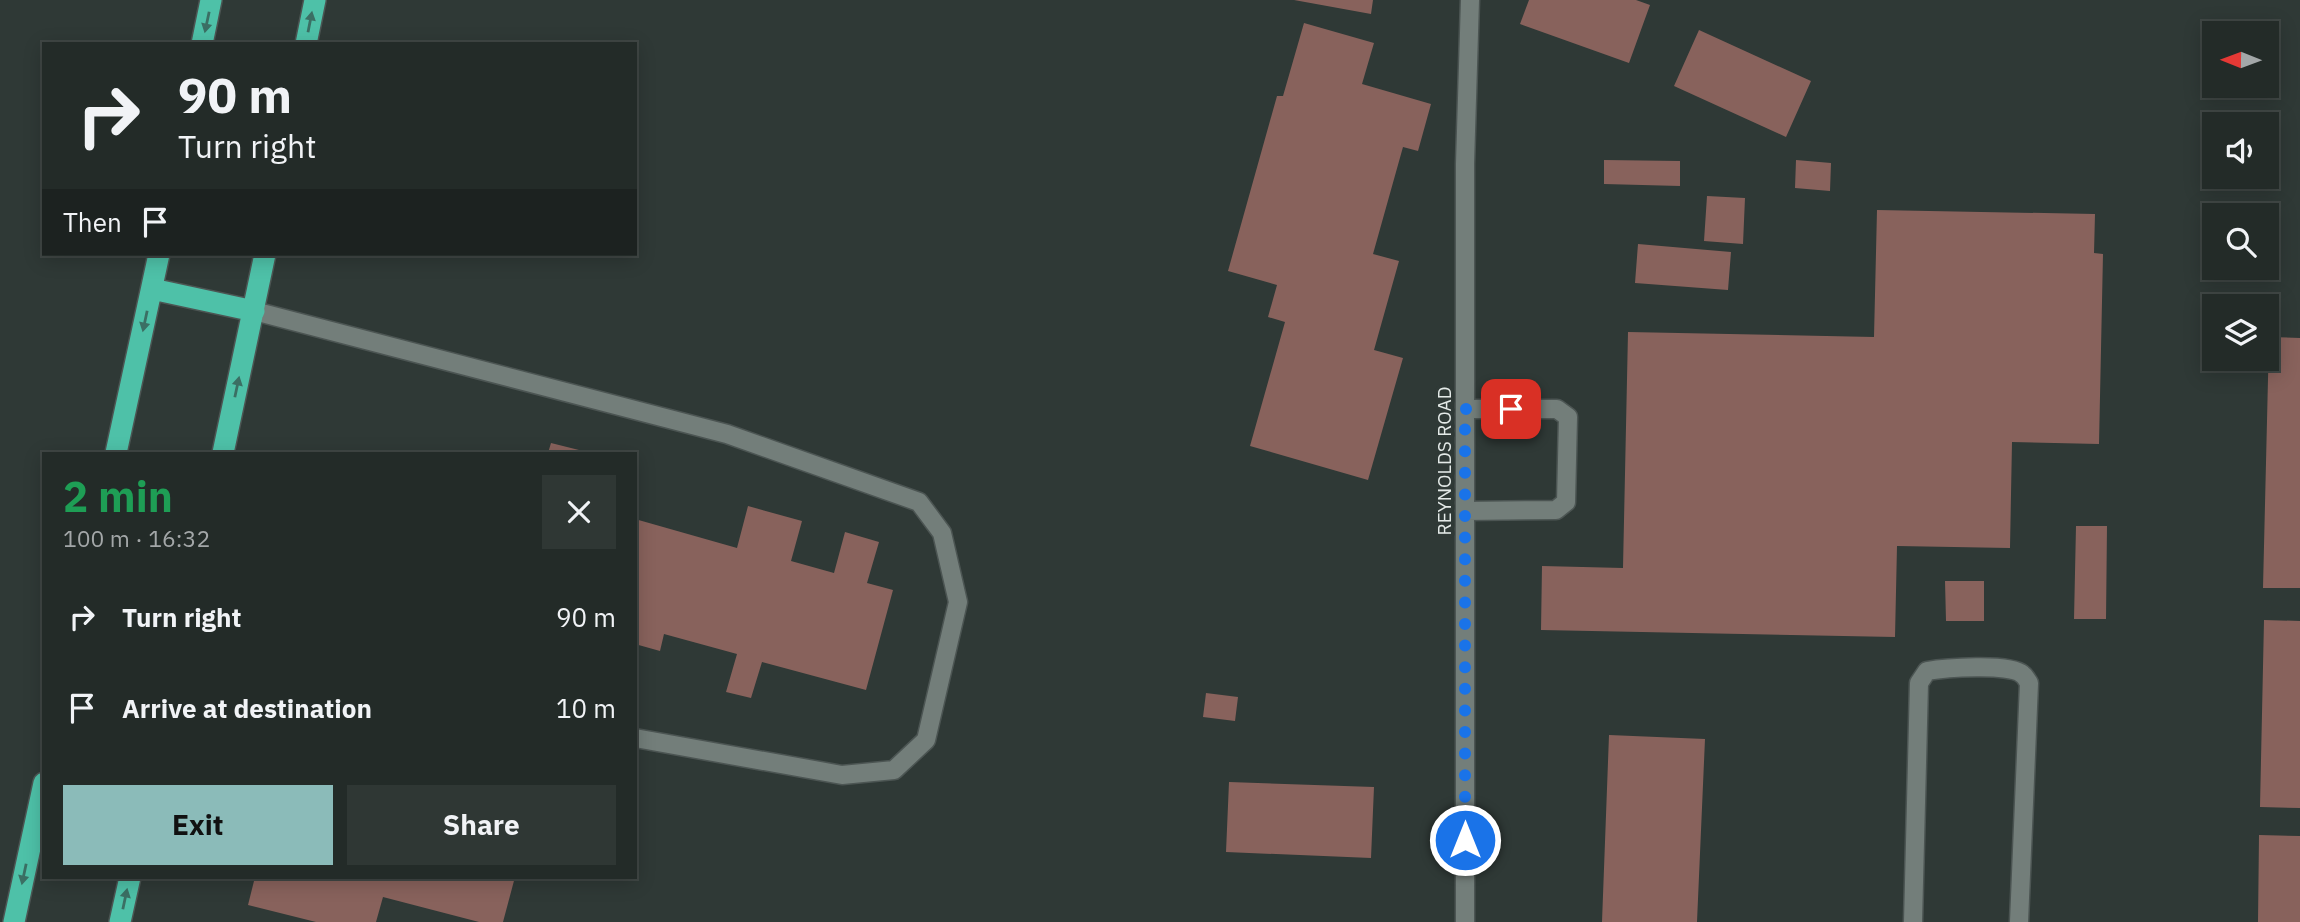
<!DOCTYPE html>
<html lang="en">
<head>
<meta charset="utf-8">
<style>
	body { margin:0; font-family:"IBM Plex Sans",sans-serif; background:#2f3734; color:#f1f3f6; height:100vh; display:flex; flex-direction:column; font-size:26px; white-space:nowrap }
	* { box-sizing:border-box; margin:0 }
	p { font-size:23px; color:#a3a7a8 }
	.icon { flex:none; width:38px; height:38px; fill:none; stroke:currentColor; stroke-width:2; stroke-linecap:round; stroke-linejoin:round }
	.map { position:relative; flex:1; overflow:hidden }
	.details { position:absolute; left:42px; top:452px; width:595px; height:427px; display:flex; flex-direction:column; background:#232b28; border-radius:0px; box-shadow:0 4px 18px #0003,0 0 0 2px #404745 }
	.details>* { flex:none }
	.hud { position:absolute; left:42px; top:42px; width:595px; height:214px; border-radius:0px; box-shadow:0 4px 18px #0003,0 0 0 2px #404745; background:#232b28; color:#f1f3f6; overflow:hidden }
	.needle { width:46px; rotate:271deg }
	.buttons { position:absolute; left:2202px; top:21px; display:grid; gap:14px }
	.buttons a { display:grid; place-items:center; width:77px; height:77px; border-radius:0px; background:#232b28; box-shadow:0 4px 18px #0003,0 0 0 2px #404745; font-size:35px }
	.pin { position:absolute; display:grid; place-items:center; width:60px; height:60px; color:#fff; margin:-30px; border-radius:14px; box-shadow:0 4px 10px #0006 }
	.me { position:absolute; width:77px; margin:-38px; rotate:0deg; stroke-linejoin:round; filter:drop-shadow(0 0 5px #0008) }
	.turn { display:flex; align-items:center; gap:24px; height:147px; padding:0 21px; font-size:32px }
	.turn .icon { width:91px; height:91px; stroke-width:2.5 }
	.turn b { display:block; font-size:49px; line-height:60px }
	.then { display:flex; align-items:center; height:66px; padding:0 21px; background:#0003; gap:14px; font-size:26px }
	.round { display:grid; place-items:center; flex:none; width:74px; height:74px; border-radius:0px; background:#2f3734 }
	.headline { display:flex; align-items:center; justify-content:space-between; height:119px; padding:0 21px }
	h1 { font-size:42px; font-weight:700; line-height:52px; color:#1e9e55 }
	.cta { display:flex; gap:14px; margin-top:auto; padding:14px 21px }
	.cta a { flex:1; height:80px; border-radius:0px; background:#8bbbb9; color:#111; font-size:28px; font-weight:700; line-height:80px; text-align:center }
	.cta a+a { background:#2f3734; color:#f1f3f6 }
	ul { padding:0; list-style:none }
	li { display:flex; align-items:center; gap:21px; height:91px; padding:0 21px }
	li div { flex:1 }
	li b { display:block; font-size:26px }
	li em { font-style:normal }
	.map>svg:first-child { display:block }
</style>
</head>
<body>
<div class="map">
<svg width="2300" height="922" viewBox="0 0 2300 922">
	<rect width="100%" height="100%" fill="#2f3936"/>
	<path fill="#88625c" d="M 1294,0 L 1373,0 L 1371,14 Z
		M 1529,0 L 1636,0 L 1650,5 L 1629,63 L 1520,24 Z
		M 1304,23 L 1374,43 L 1362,84 L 1431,104 L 1418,151 L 1403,147 L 1373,254 L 1399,261 L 1374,350 L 1403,358 L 1368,480 L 1250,446 L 1285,322 L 1268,317 L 1277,285 L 1228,271 L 1277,96 L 1283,96 Z
		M 1699,30 L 1811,81 L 1786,137 L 1674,86 Z
		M 1604,160 L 1680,161 L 1680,186 L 1604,184 Z
		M 1796,160 L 1831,163 L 1830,191 L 1795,188 Z
		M 1707,196 L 1745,198 L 1743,244 L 1704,241 Z
		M 1877,210 L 2095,214 L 2094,253 L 2103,254 L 2099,444 L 2012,442 L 2010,548 L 1897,546 L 1895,637 L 1541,630 L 1542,566 L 1623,568 L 1628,332 L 1874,337 Z
		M 1638,244 L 1731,252 L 1728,290 L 1635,283 Z
		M 2269,337 L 2300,338 L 2300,588 L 2263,588 Z
		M 551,443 L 587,452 L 587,453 L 548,453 Z
		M 748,506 L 802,521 L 791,561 L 834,573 L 845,532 L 879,542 L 867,583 L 893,590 L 866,690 L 762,662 L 751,698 L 726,692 L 737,654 L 664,634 L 660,651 L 635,644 L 635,519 L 737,548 Z
		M 2076,526 L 2107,526 L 2106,619 L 2074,619 Z
		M 1945,581 L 1984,581 L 1984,621 L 1946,621 Z
		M 2264,620 L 2300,621 L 2300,808 L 2260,807 Z
		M 1206,693 L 1238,697 L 1235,721 L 1203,717 Z
		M 1609,735 L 1705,739 L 1697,922 L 1602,922 Z
		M 1229,782 L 1374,787 L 1371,858 L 1226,852 Z
		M 2259,835 L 2300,836 L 2300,922 L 2258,922 Z
		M 255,877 L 515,877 L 503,922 L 479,922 L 383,897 L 376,922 L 316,922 L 248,905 Z"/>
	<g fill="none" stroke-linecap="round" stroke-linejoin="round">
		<g stroke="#4c5553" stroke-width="21">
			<path id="minor" d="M 254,311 L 727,434 L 919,502 L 942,533 L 958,602 L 926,740 L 894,770 L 842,775 L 635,738
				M 1465,511 L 1556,510 L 1566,502 L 1568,417 L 1557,409 L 1465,409
				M 1465,922 L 1465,164 L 1470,0
				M 1913,922 L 1919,683 L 1927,671 C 1944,668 2010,663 2022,674 C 2025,676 2027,680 2029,683 L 2019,922"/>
		</g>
		<g stroke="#4c5553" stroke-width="24">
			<path id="highway" d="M 202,44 L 211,0
				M 306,44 L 315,0
				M 152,289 L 254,311
				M 116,453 L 159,254
				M 223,453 L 265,254
				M 14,922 L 44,783
				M 120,922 L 130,877"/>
		</g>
		<use href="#minor" stroke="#737e7a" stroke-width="18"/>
		<use href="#highway" stroke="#4ec1a8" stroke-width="21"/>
	</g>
	<defs><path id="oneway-solid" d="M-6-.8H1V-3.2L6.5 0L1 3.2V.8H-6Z" transform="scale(1.75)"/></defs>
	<g fill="#3b6f64">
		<use href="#oneway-solid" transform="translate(207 22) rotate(102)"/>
		<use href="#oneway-solid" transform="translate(310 22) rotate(-79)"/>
		<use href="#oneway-solid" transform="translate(145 321) rotate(102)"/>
		<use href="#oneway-solid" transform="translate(237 387) rotate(-78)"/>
		<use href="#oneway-solid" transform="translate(24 874) rotate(102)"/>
		<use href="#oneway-solid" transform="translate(125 899) rotate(-78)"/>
	</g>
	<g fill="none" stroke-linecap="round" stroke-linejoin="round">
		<path stroke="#1a73e8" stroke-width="12" stroke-dasharray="0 21.6" d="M 1465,840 L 1465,409 L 1511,409"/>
	</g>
	<g text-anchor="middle" stroke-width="7" stroke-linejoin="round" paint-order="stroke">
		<g font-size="19" fill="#e4eae8" stroke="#2f3936">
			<text transform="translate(1444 461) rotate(-90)" y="7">REYNOLDS ROAD</text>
		</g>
	</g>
</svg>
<div class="buttons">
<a><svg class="needle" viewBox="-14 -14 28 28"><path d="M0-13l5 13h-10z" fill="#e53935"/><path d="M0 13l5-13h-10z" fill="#a3a7a8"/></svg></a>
<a><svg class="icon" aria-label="sound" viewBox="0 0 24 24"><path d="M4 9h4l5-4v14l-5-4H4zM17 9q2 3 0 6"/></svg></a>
<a><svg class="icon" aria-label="search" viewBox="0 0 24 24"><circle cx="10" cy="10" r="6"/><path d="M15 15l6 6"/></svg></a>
<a><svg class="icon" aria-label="layers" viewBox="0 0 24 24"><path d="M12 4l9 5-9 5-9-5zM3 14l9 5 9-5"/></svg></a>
</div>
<div class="pin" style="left:1511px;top:409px;background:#d93025"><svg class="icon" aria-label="arrive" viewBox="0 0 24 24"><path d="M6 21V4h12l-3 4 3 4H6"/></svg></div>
<svg class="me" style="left:1465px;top:840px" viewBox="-20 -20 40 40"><circle r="17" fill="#1a73e8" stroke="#fff" stroke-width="3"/><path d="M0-11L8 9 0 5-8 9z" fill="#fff"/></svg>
<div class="hud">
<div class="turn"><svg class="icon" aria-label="right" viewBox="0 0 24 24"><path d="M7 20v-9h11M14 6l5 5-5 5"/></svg><div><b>90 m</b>Turn right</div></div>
<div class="then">Then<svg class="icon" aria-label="arrive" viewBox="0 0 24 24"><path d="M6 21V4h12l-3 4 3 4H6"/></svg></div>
</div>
<section class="details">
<div class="headline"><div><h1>2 min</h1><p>100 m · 16:32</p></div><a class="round"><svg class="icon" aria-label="close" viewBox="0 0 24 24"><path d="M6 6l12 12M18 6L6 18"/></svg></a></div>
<ul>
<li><svg class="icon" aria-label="right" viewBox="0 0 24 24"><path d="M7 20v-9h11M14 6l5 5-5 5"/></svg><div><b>Turn right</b></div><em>90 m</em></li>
<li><svg class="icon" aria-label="arrive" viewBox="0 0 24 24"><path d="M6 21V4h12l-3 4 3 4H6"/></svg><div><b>Arrive at destination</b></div><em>10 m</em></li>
</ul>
<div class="cta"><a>Exit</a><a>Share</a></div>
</section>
</div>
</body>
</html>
